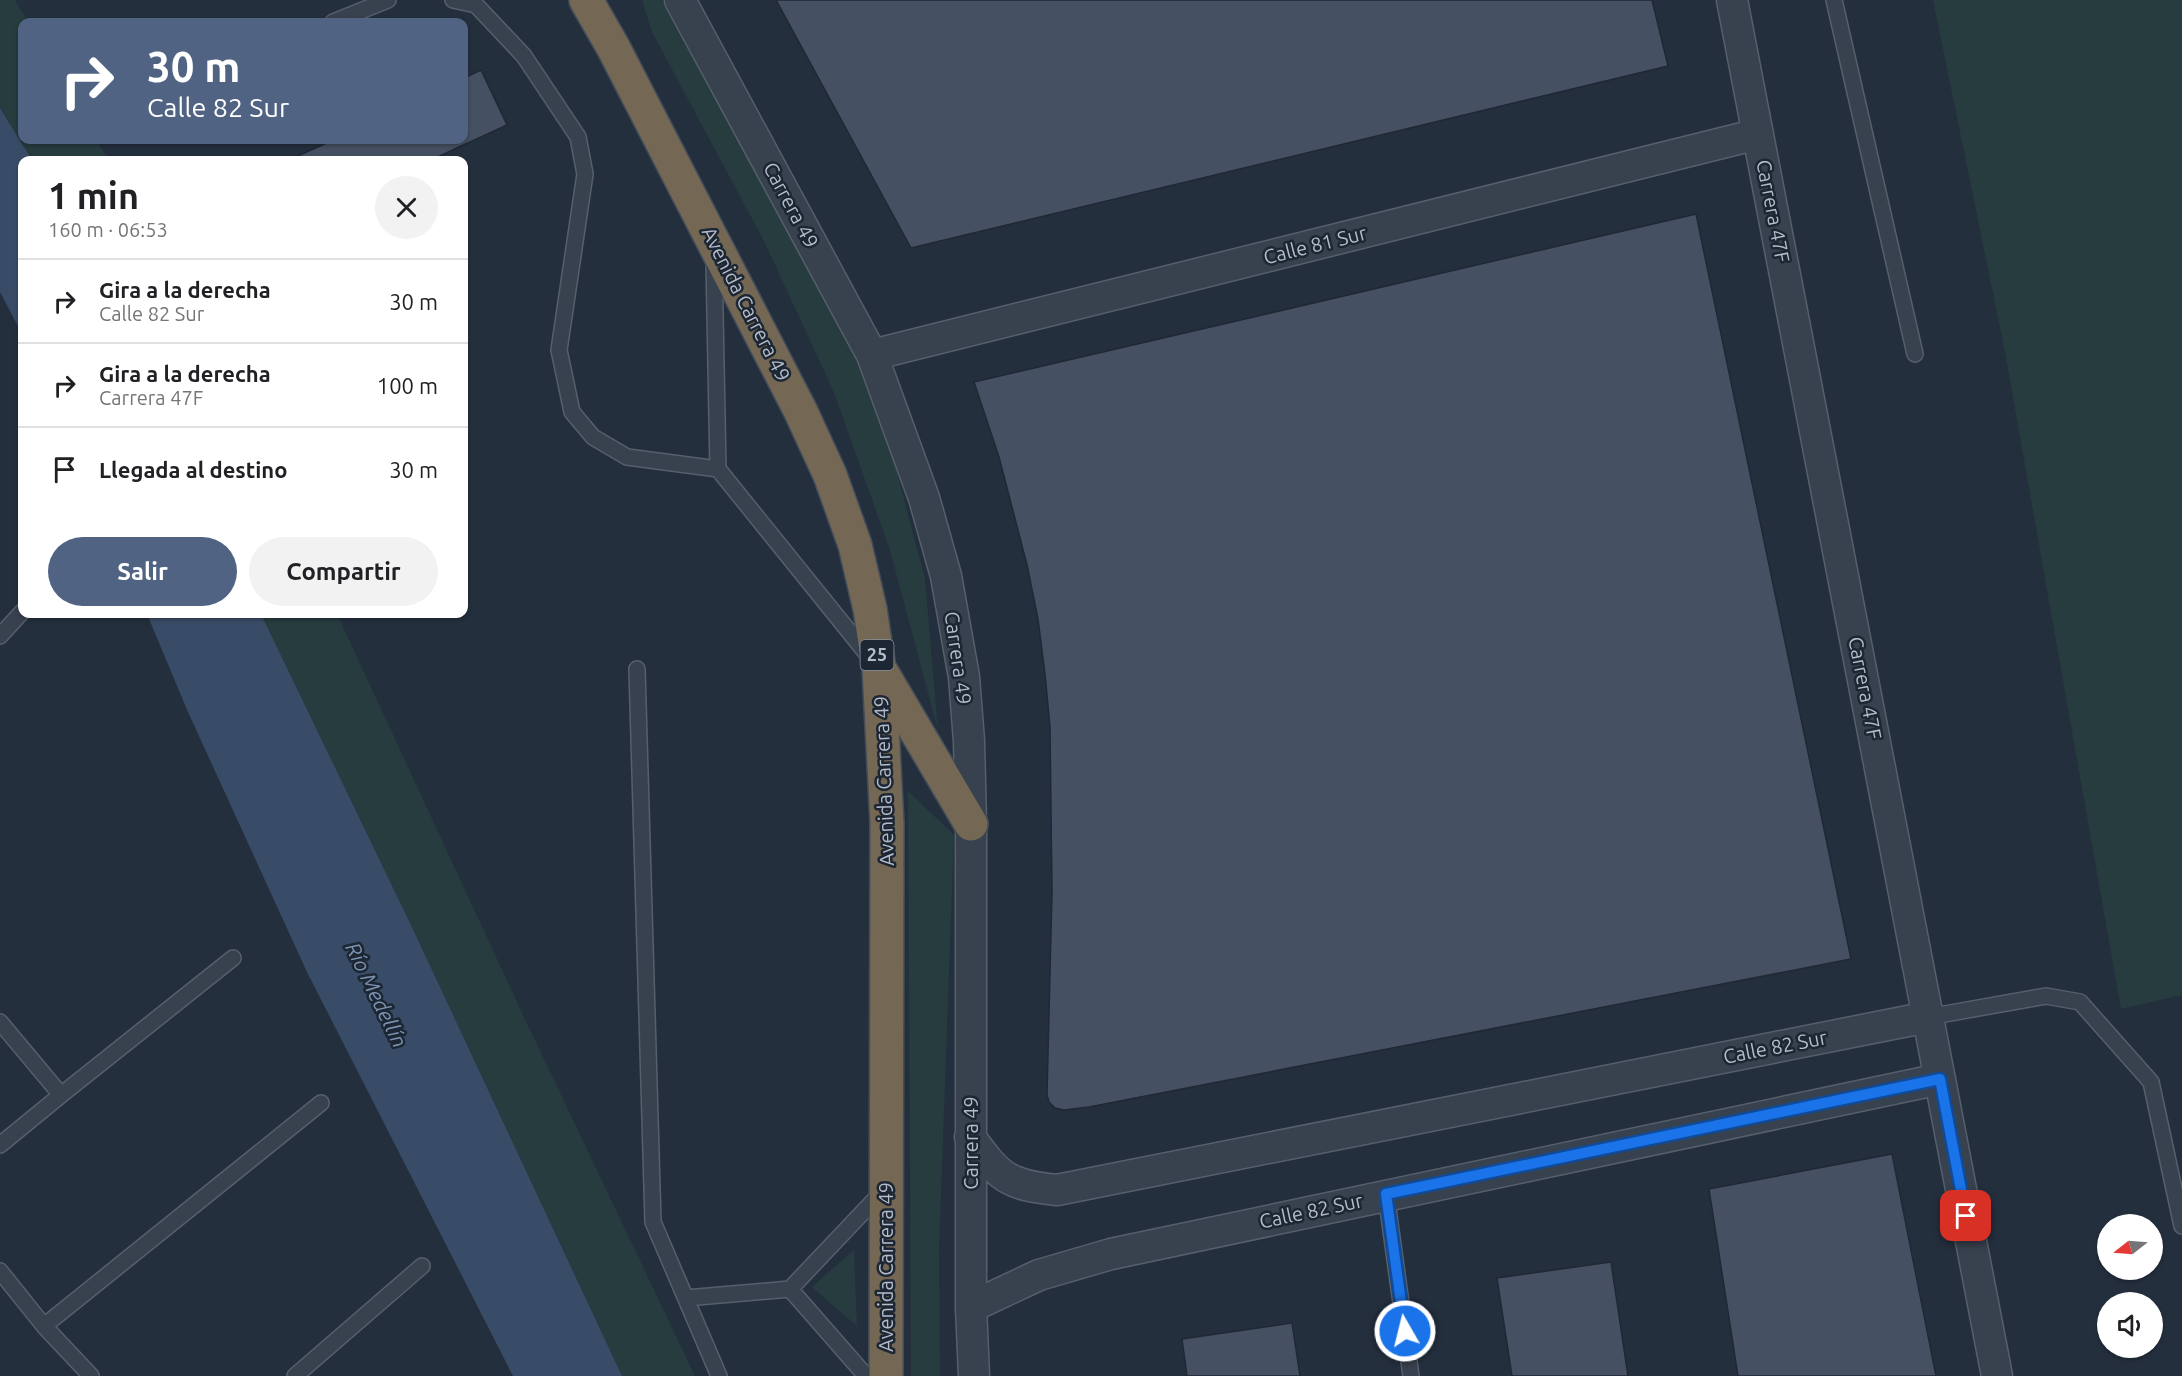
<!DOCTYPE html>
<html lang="es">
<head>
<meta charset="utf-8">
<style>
	body { margin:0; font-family:Ubuntu,sans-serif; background:#f2f2f2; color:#202124; height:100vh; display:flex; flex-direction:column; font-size:22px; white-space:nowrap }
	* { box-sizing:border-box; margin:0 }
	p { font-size:20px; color:#757577 }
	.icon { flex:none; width:33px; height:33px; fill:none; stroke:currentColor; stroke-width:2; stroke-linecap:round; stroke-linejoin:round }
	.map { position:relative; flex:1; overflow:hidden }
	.panel { position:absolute; left:18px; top:156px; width:450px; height:462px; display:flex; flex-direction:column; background:#fff; border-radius:12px; box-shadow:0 2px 4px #0004 }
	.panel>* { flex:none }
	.banner { position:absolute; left:18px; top:18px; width:450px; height:126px; border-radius:12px; box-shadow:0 2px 4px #0004; background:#506383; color:#fff; overflow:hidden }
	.needle { width:39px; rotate:253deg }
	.controls { position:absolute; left:2097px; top:1214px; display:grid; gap:12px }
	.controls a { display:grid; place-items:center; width:66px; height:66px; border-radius:50%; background:#fff; box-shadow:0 2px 4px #0004; font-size:30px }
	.pin { position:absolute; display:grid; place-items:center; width:51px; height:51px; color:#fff; margin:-26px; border-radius:12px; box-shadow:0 3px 9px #0006 }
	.me { position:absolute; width:66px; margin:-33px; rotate:352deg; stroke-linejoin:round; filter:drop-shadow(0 0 4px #0008) }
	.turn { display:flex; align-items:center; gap:21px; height:126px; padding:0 30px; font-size:27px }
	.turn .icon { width:78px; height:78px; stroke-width:2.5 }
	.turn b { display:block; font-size:42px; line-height:51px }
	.round { display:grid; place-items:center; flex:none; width:63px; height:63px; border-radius:32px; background:#f2f2f2 }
	.overview { display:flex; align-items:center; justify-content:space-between; height:102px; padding:0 30px }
	h1 { font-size:36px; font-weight:600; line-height:45px }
	.cta { display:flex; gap:12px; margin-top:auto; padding:12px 30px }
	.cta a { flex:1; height:69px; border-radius:36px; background:#506383; color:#fff; font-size:24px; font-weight:600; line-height:69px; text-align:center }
	.cta a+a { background:#f2f2f2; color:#202124 }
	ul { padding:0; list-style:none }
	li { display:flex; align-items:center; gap:18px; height:84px; padding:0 30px; border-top:2px solid #e0e0e0 }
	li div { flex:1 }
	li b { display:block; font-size:22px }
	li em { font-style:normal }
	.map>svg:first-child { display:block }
</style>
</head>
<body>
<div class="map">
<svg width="2182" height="1376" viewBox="0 0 2182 1376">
	<rect width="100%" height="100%" fill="#242f3e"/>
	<path fill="#263c3f" d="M 0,0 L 15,0 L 28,22 L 22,22 L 22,140 L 96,140 L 109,160 L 32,160 L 0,108 Z
		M 642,0 L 662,0 L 846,334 L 894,461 L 925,579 L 938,730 L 890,550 L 833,390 L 764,241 L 652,32 Z
		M 1933,0 L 2182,0 L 2182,995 L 2121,1009 L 2005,352 Z
		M 261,614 L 337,614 L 522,1013 L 695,1376 L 622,1376 L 410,923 Z
		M 908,791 L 954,835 L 939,1250 L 940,1376 L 911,1376 Z
		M 854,1250 L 857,1326 L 812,1287 Z"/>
	<path fill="#394c67" d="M 0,108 L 32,160 L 22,160 L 22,334 L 0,292 Z
		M 147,614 L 261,614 L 410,923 L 622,1376 L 513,1376 L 307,972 L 188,712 Z"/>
	<path fill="#455162" stroke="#1f2835" stroke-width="1.5" d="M 776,0 L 1652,0 L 1668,66 L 911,248 Z
		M 481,70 L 507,125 L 431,160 L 289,160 L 333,140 L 464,140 L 464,78 Z
		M 1696,214 L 1851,959 L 1089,1107 L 1064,1110 L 1055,1108 L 1049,1102 L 1047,1095 L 1052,892 L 1050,727 L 1045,674 L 1038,619 L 1027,565 L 999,457 L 974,382 Z
		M 1892,1154 L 1936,1376 L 1738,1376 L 1709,1189 Z
		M 1611,1262 L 1628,1376 L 1512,1376 L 1497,1278 Z
		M 1292,1323 L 1300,1376 L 1187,1376 L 1182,1339 Z"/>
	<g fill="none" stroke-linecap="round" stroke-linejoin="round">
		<g stroke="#565f6c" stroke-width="18">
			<path id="lane" d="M 453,0 L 476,5 L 524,56 L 578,137 L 585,174 L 559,350 L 572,412 L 593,437 L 627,457 L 718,469
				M 1834,0 L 1915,354
				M 333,22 L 388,0
				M 714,261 L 718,469 L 872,660
				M 0,636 L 22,612
				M 637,669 L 653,1222 L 719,1376
				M 1928,1017 L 2046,996 L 2080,1002 L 2151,1082 L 2182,1226
				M 0,1022 L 61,1095 L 233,958
				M 0,1145 L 61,1095
				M 1386,1194 L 1411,1376
				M 0,1271 L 44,1326 L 91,1376
				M 790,1289 L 866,1376
				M 686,1298 L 790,1289 L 883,1191
				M 44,1326 L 321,1103
				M 295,1376 L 422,1266"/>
		</g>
		<g stroke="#565f6c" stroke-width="33">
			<path id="street" d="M 680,0 L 872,355 L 924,498 L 946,576 L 964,677 L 969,741 L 971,824 L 971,1307 L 974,1376
				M 1732,0 L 1997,1376
				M 872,355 L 1758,134
				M 970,1137 C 999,1177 1007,1185 1057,1190 L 1928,1017
				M 971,1307 L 1039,1275 L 1111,1254 L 1940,1079"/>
		</g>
		<g stroke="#434c59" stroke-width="36">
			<path id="highway" d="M 586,0 L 613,47 L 801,412 L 830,475 L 855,545 L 870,609 L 879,669 L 887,823 L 886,1376
				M 882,673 L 971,824"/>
		</g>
		<use href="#lane" stroke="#38414e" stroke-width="15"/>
		<use href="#street" stroke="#38414e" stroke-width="30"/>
		<use href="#highway" stroke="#746855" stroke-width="33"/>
	</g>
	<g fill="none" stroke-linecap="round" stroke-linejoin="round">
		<g stroke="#114b97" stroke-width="15">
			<path id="route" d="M 1405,1331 L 1386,1194 L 1940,1079 L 1966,1216"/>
		</g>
		<use href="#route" stroke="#1a73e8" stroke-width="10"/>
	</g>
	<g text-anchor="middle" stroke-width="5" stroke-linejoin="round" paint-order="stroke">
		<rect fill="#1d2633" stroke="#878f9c" stroke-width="1.5" x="860.5" y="640" width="33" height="30" rx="4.5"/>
		<g font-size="18" font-weight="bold" fill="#b4bcc9">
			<text x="877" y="661">25</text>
		</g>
		<g font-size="20" fill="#b4bcc9" stroke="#1d2633">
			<text transform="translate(791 205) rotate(62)" y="7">Carrera 49</text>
			<text transform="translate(1773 211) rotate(79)" y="7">Carrera 47F</text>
			<text transform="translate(1315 245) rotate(-14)" y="7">Calle 81 Sur</text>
			<text transform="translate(746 304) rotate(63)" y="7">Avenida Carrera 49</text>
			<text transform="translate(958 658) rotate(82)" y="7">Carrera 49</text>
			<text transform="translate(1865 688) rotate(79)" y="7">Carrera 47F</text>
			<text transform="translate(884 781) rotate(-92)" y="7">Avenida Carrera 49</text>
			<text transform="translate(1775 1047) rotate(-11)" y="7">Calle 82 Sur</text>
			<text transform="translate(971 1143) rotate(-90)" y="7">Carrera 49</text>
			<text transform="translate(1311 1211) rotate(-12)" y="7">Calle 82 Sur</text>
			<text transform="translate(886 1267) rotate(-90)" y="7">Avenida Carrera 49</text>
		</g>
		<g font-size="21" font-style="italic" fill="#7c92b1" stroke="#1d2633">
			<text transform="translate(376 995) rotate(64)" y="7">Río Medellín</text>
		</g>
	</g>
</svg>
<div class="controls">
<a><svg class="needle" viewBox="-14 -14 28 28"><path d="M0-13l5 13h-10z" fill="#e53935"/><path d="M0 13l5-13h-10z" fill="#757577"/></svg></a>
<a><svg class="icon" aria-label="sound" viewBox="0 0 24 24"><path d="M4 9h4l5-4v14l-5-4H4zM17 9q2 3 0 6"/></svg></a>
</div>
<div class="pin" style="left:1966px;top:1216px;background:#d93025"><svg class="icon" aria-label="arrive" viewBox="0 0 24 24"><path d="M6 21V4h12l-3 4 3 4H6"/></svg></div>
<svg class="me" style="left:1405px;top:1331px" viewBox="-20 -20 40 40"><circle r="17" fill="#1a73e8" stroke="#fff" stroke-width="3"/><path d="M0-11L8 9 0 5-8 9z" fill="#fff"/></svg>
<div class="banner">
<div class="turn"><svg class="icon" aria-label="right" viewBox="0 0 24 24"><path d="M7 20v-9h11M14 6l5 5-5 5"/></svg><div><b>30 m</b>Calle 82 Sur</div></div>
</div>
<section class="panel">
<div class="overview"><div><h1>1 min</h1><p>160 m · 06:53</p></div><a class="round"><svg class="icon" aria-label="close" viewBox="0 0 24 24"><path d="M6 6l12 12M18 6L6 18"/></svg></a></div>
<ul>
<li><svg class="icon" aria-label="right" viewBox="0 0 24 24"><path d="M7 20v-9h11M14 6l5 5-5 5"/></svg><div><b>Gira a la derecha</b><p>Calle 82 Sur</p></div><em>30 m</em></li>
<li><svg class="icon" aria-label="right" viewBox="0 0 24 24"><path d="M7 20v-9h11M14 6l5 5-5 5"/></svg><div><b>Gira a la derecha</b><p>Carrera 47F</p></div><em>100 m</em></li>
<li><svg class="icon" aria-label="arrive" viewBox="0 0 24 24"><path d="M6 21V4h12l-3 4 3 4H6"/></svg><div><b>Llegada al destino</b></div><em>30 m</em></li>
</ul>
<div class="cta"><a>Salir</a><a>Compartir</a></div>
</section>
</div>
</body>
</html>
